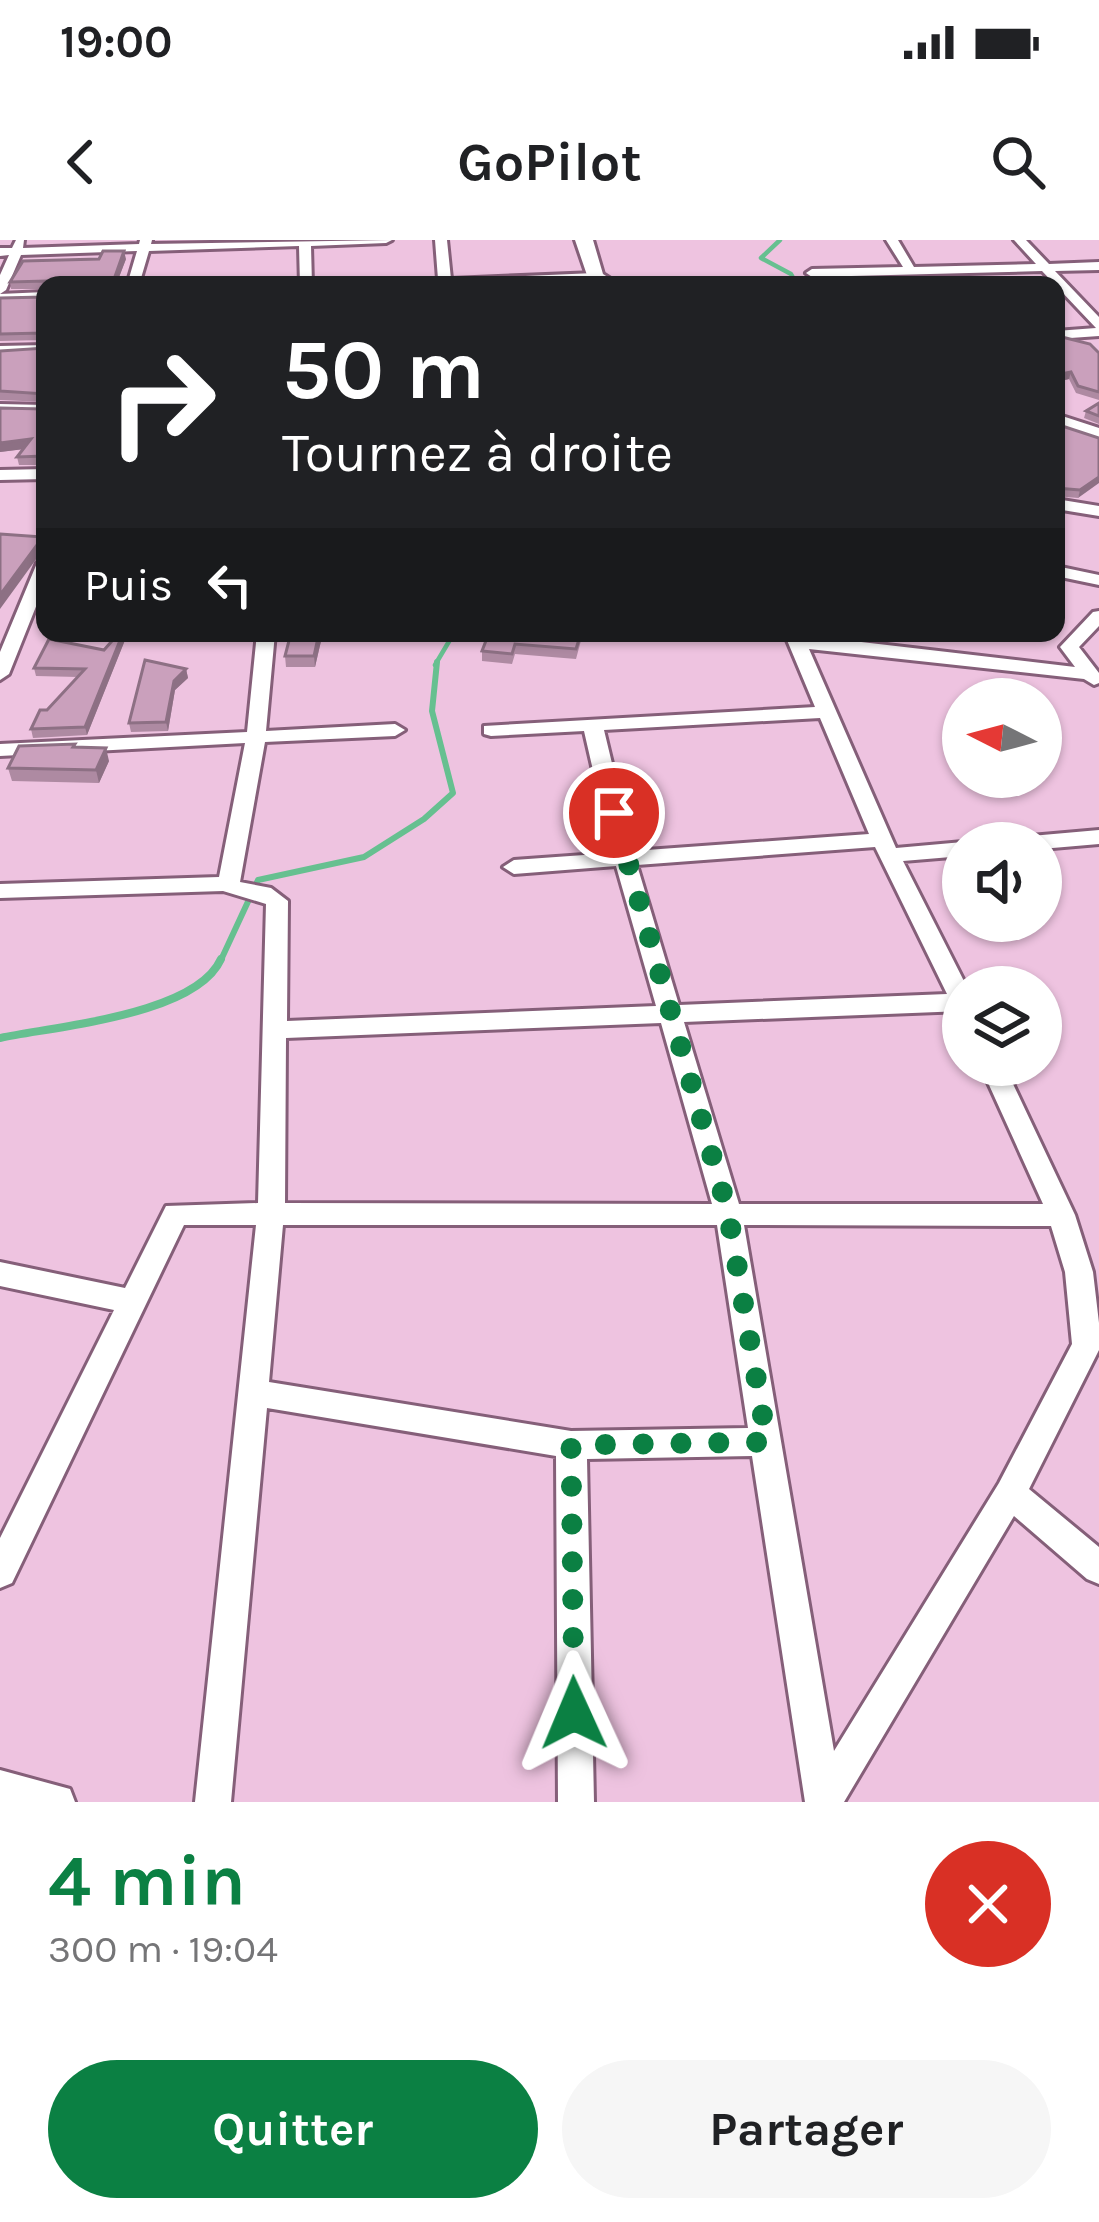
<!DOCTYPE html>
<html lang="fr">
<head>
<meta charset="utf-8">
<style>
	body { margin:0; font-family:Karla,sans-serif; background:#f6f6f6; color:#202124; height:100vh; display:flex; flex-direction:column; font-size:45px; white-space:nowrap }
	* { box-sizing:border-box; margin:0 }
	p { font-size:39px; color:#757577 }
	.icon { flex:none; width:66px; height:66px; fill:none; stroke:currentColor; stroke-width:2; stroke-linecap:round; stroke-linejoin:round }
	.map { position:relative; height:1562px; overflow:hidden }
	.details { display:flex; flex-direction:column; background:#fff; flex:1 }
	.details>* { flex:none }
	.top-card { position:absolute; left:36px; top:36px; width:1029px; height:366px; border-radius:24px; box-shadow:0 3px 9px #0004; background:#202124; color:#fff; overflow:hidden }
	.needle { width:78px; rotate:276deg }
	.controls { position:absolute; left:942px; top:438px; display:grid; gap:24px }
	.controls a { display:grid; place-items:center; width:120px; height:120px; border-radius:50%; background:#fff; box-shadow:0 3px 9px #0004; font-size:60px }
	.pin { position:absolute; display:grid; place-items:center; width:102px; height:102px; color:#fff; margin:-51px; border:6px solid #fff; border-radius:50%; box-shadow:0 3px 12px #0007 }
	.me { position:absolute; width:132px; margin:-66px; rotate:359deg; stroke-linejoin:round; filter:drop-shadow(0 0 9px #0008) }
	.turn { display:flex; align-items:center; gap:42px; height:252px; padding:0 48px; font-size:54px }
	.turn .icon { width:156px; height:156px; stroke-width:2.5 }
	.turn b { display:block; font-size:84px; line-height:102px }
	.then { display:flex; align-items:center; height:114px; padding:0 48px; background:#0003; gap:24px; font-size:45px }
	.round { display:grid; place-items:center; flex:none; width:126px; height:126px; border-radius:63px; background:#f6f6f6 }
	.summary { display:flex; align-items:center; justify-content:space-between; height:204px; padding:0 48px }
	h1 { font-size:72px; font-weight:700; line-height:90px; color:#0b8043 }
	.action { display:flex; gap:24px; margin-top:auto; padding:24px 48px }
	.action a { flex:1; height:138px; border-radius:72px; background:#0b8043; color:#fff; font-size:48px; font-weight:700; line-height:138px; text-align:center }
	.action a+a { background:#f6f6f6; color:#202124 }
	.status { display:flex; justify-content:space-between; align-items:center; height:84px; padding:0 60px; background:#fff; direction:ltr }
	.status svg { height:33px; fill:currentColor }
	header { display:flex; justify-content:space-between; align-items:center; height:156px; padding:0 48px; background:#fff; font-size:54px; font-weight:700 }
	.map>svg:first-child { display:block }
</style>
</head>
<body>
<div class="status"><b>19:00</b><svg viewBox="0 0 49 12"><path d="M0 12V9h3v3zM5 12V6h3v6zM10 12V3h3v9zM15 12V0h3v12zM26 1h20v11H26zM47 4h2v5h-2z"/></svg></div>
<header><svg class="icon" aria-label="back" viewBox="0 0 24 24"><path d="M15 5l-7 7 7 7"/></svg>GoPilot<svg class="icon" aria-label="search" viewBox="0 0 24 24"><circle cx="10" cy="10" r="6"/><path d="M15 15l6 6"/></svg></header>
<div class="map">
<svg width="1099" height="1562" viewBox="0 0 1099 1562">
	<rect width="100%" height="100%" fill="#eec3e0"/>
	<g fill="none" stroke-linecap="round" stroke-linejoin="round">
		<path stroke="#66c090" stroke-width="4.5" d="M 780,0 L 761,18 L 791,34 L 797,45
			M 435,425 L 454,393"/>
		<path stroke="#66c090" stroke-width="6" d="M 220,722 L 258,640 L 364,617 L 424,579 L 453,553 L 432,471 L 437,422"/>
		<path stroke="#66c090" stroke-width="8" d="M 0,798 C 57,786 196,775 221,719"/>
		<g stroke="#855f79" stroke-width="6">
			<path id="street" d="M 16,0 L 24,0 L 23,8 L 139,4 L 140,0 L 152,0 L 151,4 L 392,0 L 386,3 L 311,6 L 312,45 L 300,45 L 299,6 L 149,11 L 139,45 L 127,45 L 137,11 L 21,15 L 6,50 L 0,54 L 0,35 L 9,15 L 0,16 L 0,8 L 12,8 Z
				M 435,0 L 447,0 L 451,39 L 595,33 L 601,37 L 595,41 L 379,45 L 385,41 L 438,39 Z
				M 886,0 L 898,0 L 914,27 L 1036,24 L 1014,0 L 1026,0 L 1049,24 L 1099,22 L 1099,30 L 1055,31 L 1099,77 L 1099,96 L 1056,99 L 1056,91 L 1096,88 L 1042,31 L 812,37 L 806,33 L 812,29 L 903,27 Z
				M 45,52 L 45,60 L 0,62 L 0,54 Z
				M 45,105 L 45,113 L 0,114 L 0,106 Z
				M 0,164 L 45,165 L 45,173 L 0,172 Z
				M 45,229 L 45,239 L 0,240 L 0,230 Z
				M 1056,259 L 1099,266 L 1099,276 L 1056,269 Z
				M 45,318 L 45,344 L 9,434 L 0,440 L 0,412 L 37,323 Z
				M 1056,326 L 1099,335 L 1099,345 L 1056,336 Z
				M 1099,371 L 1099,386 L 1079,407 L 1099,433 L 1099,443 L 1094,445 L 1084,439 L 809,409 L 896,608 L 963,602 L 966,603 L 963,616 L 903,621 L 967,747 L 963,747 L 963,771 L 684,782 L 739,964 L 1043,964 L 980,825 L 1004,825 L 1075,975 L 1093,1032 L 1099,1083 L 1099,1110 L 1029,1249 L 1099,1307 L 1099,1344 L 1087,1339 L 1014,1276 L 844,1562 L 805,1562 L 752,1216 L 587,1219 L 594,1562 L 558,1562 L 556,1216 L 267,1168 L 231,1562 L 195,1562 L 256,985 L 184,985 L 12,1343 L 0,1348 L 0,1298 L 114,1070 L 0,1046 L 0,1022 L 125,1048 L 166,966 L 258,963 L 266,664 L 223,651 L 0,658 L 0,644 L 219,637 L 245,503 L 0,516 L 0,504 L 247,492 L 257,393 L 275,393 L 266,491 L 395,484 L 405,490 L 395,496 L 265,502 L 240,642 L 271,648 L 288,661 L 287,781 L 656,766 L 616,626 L 514,634 L 503,627 L 514,620 L 612,613 L 584,491 L 491,496 L 484,494 L 484,486 L 815,467 L 784,393 L 1075,427 L 1060,407 L 1093,372 ZM 820,478 L 869,594 L 633,611 L 604,490 ZM 875,607 L 947,754 L 679,765 L 637,625 ZM 661,783 L 712,964 L 285,963 L 286,798 ZM 283,985 L 717,985 L 748,1188 L 571,1191 L 269,1142 ZM 744,985 L 1051,986 L 1065,1032 L 1072,1104 L 999,1243 L 834,1511 Z
				M 1099,590 L 1099,604 L 1041,609 L 1041,603 L 1020,603 L 1031,596 Z
				M 0,1530 L 70,1549 L 75,1562 L 0,1562 Z"/>
		</g>
		<g stroke="#855f79" stroke-width="6">
			<path id="secondary" d="M 575,0 L 593,0 L 603,34 L 620,45 L 589,41 Z
				M 1056,174 L 1099,188 L 1099,202 L 1056,188 Z"/>
		</g>
		<use href="#street" fill="#fff" fill-rule="evenodd"/>
		<use href="#secondary" fill="#fff" fill-rule="evenodd"/>
	</g>
	<path fill="#ae8aa2" d="M 126,19 L 116,45 L 45,45 L 45,49 L 11,49 L 10,42 Z
		M 44,57 L 45,100 L 0,101 L 0,58 Z
		M 1058,96 L 1099,113 L 1099,160 L 1076,153 L 1069,139 L 1056,142 Z
		M 45,108 L 45,225 L 19,225 L 17,217 L 23,209 L 0,212 L 0,168 L 43,169 L 45,162 L 0,160 L 0,111 Z
		M 1099,163 L 1099,184 L 1084,178 L 1086,171 Z
		M 1056,184 L 1099,198 L 1078,258 L 1056,256 Z
		M 291,393 L 320,393 L 321,401 L 315,427 L 286,427 L 285,416 Z
		M 489,393 L 583,393 L 576,419 L 515,414 L 512,424 L 482,421 L 482,411 Z
		M 127,395 L 87,495 L 33,498 L 31,489 L 78,437 L 36,436 L 34,428 L 104,410 Z
		M 186,429 L 188,438 L 175,450 L 168,491 L 131,492 L 129,483 Z
		M 75,504 L 76,507 L 109,521 L 99,543 L 12,541 L 8,528 Z"/>
	<path fill="#8d7084" d="M 124,11 L 126,19 L 116,45 L 112,45 Z
		M 1071,132 L 1069,139 L 1056,142 L 1056,135 Z
		M 31,199 L 33,208 L 0,212 L 0,203 Z
		M 1099,237 L 1099,243 L 1078,258 L 1080,250 Z
		M 43,297 L 45,307 L 0,369 L 0,355 Z
		M 123,393 L 127,395 L 87,495 L 85,487 Z
		M 319,393 L 321,401 L 315,427 L 314,416 Z
		M 186,429 L 188,438 L 175,450 L 168,491 L 166,482 L 174,441 Z
		M 106,508 L 109,521 L 99,543 L 96,530 Z"/>
	<path fill="#caa0bc" stroke="#8d7084" stroke-width="3" d="M 103,11 L 124,11 L 112,45 L 46,45 L 46,41 L 10,42 L 23,21 L 99,19 Z
		M 45,49 L 45,102 L 43,93 L 0,94 L 0,58 L 44,57 Z
		M 1058,96 L 1090,104 L 1099,113 L 1099,152 L 1078,146 L 1071,132 L 1056,135 Z
		M 45,108 L 45,154 L 0,151 L 0,111 Z
		M 45,160 L 45,216 L 17,217 L 31,199 L 0,203 L 0,168 L 43,169 Z
		M 1099,163 L 1099,176 L 1086,171 Z
		M 1056,184 L 1099,198 L 1099,237 L 1080,250 L 1056,248 Z
		M 0,294 L 43,297 L 0,355 Z
		M 119,393 L 123,393 L 85,487 L 31,489 L 40,470 L 47,470 L 85,429 L 34,428 L 49,399 L 104,410 Z
		M 291,393 L 319,393 L 314,416 L 285,416 Z
		M 489,393 L 581,393 L 576,409 L 515,404 L 512,414 L 482,411 Z
		M 145,420 L 186,429 L 174,441 L 166,482 L 129,483 Z
		M 75,504 L 73,507 L 106,508 L 96,530 L 8,528 L 19,506 Z"/>
	<g fill="none" stroke-linecap="round" stroke-linejoin="round">
		<path stroke="#0b8043" stroke-width="21" stroke-dasharray="0 37.8" d="M 574,1473 L 571,1205 L 767,1202 L 728,972 L 614,573"/>
	</g>
</svg>
<div class="controls">
<a><svg class="needle" viewBox="-14 -14 28 28"><path d="M0-13l5 13h-10z" fill="#e53935"/><path d="M0 13l5-13h-10z" fill="#757577"/></svg></a>
<a><svg class="icon" aria-label="sound" viewBox="0 0 24 24"><path d="M4 9h4l5-4v14l-5-4H4zM17 9q2 3 0 6"/></svg></a>
<a><svg class="icon" aria-label="layers" viewBox="0 0 24 24"><path d="M12 4l9 5-9 5-9-5zM3 14l9 5 9-5"/></svg></a>
</div>
<div class="pin" style="left:614px;top:573px;background:#d93025"><svg class="icon" aria-label="arrive" viewBox="0 0 24 24"><path d="M6 21V4h12l-3 4 3 4H6"/></svg></div>
<svg class="me" style="left:574px;top:1473px" viewBox="-20 -20 40 40"><path d="M0-17L14 15 0 8-14 15z" fill="#0b8043" stroke="#fff" stroke-width="4"/></svg>
<div class="top-card">
<div class="turn"><svg class="icon" aria-label="right" viewBox="0 0 24 24"><path d="M7 20v-9h11M14 6l5 5-5 5"/></svg><div><b>50 m</b>Tournez à droite</div></div>
<div class="then">Puis<svg class="icon" aria-label="left" viewBox="0 0 24 24"><path d="M17 20v-9H6M10 6l-5 5 5 5"/></svg></div>
</div>
</div>
<section class="details">
<div class="summary"><div><h1>4 min</h1><p>300 m · 19:04</p></div><a class="round" style="background:#d93025;color:#fff"><svg class="icon" aria-label="close" viewBox="0 0 24 24"><path d="M6 6l12 12M18 6L6 18"/></svg></a></div>
<div class="action"><a>Quitter</a><a>Partager</a></div>
</section>
</body>
</html>
